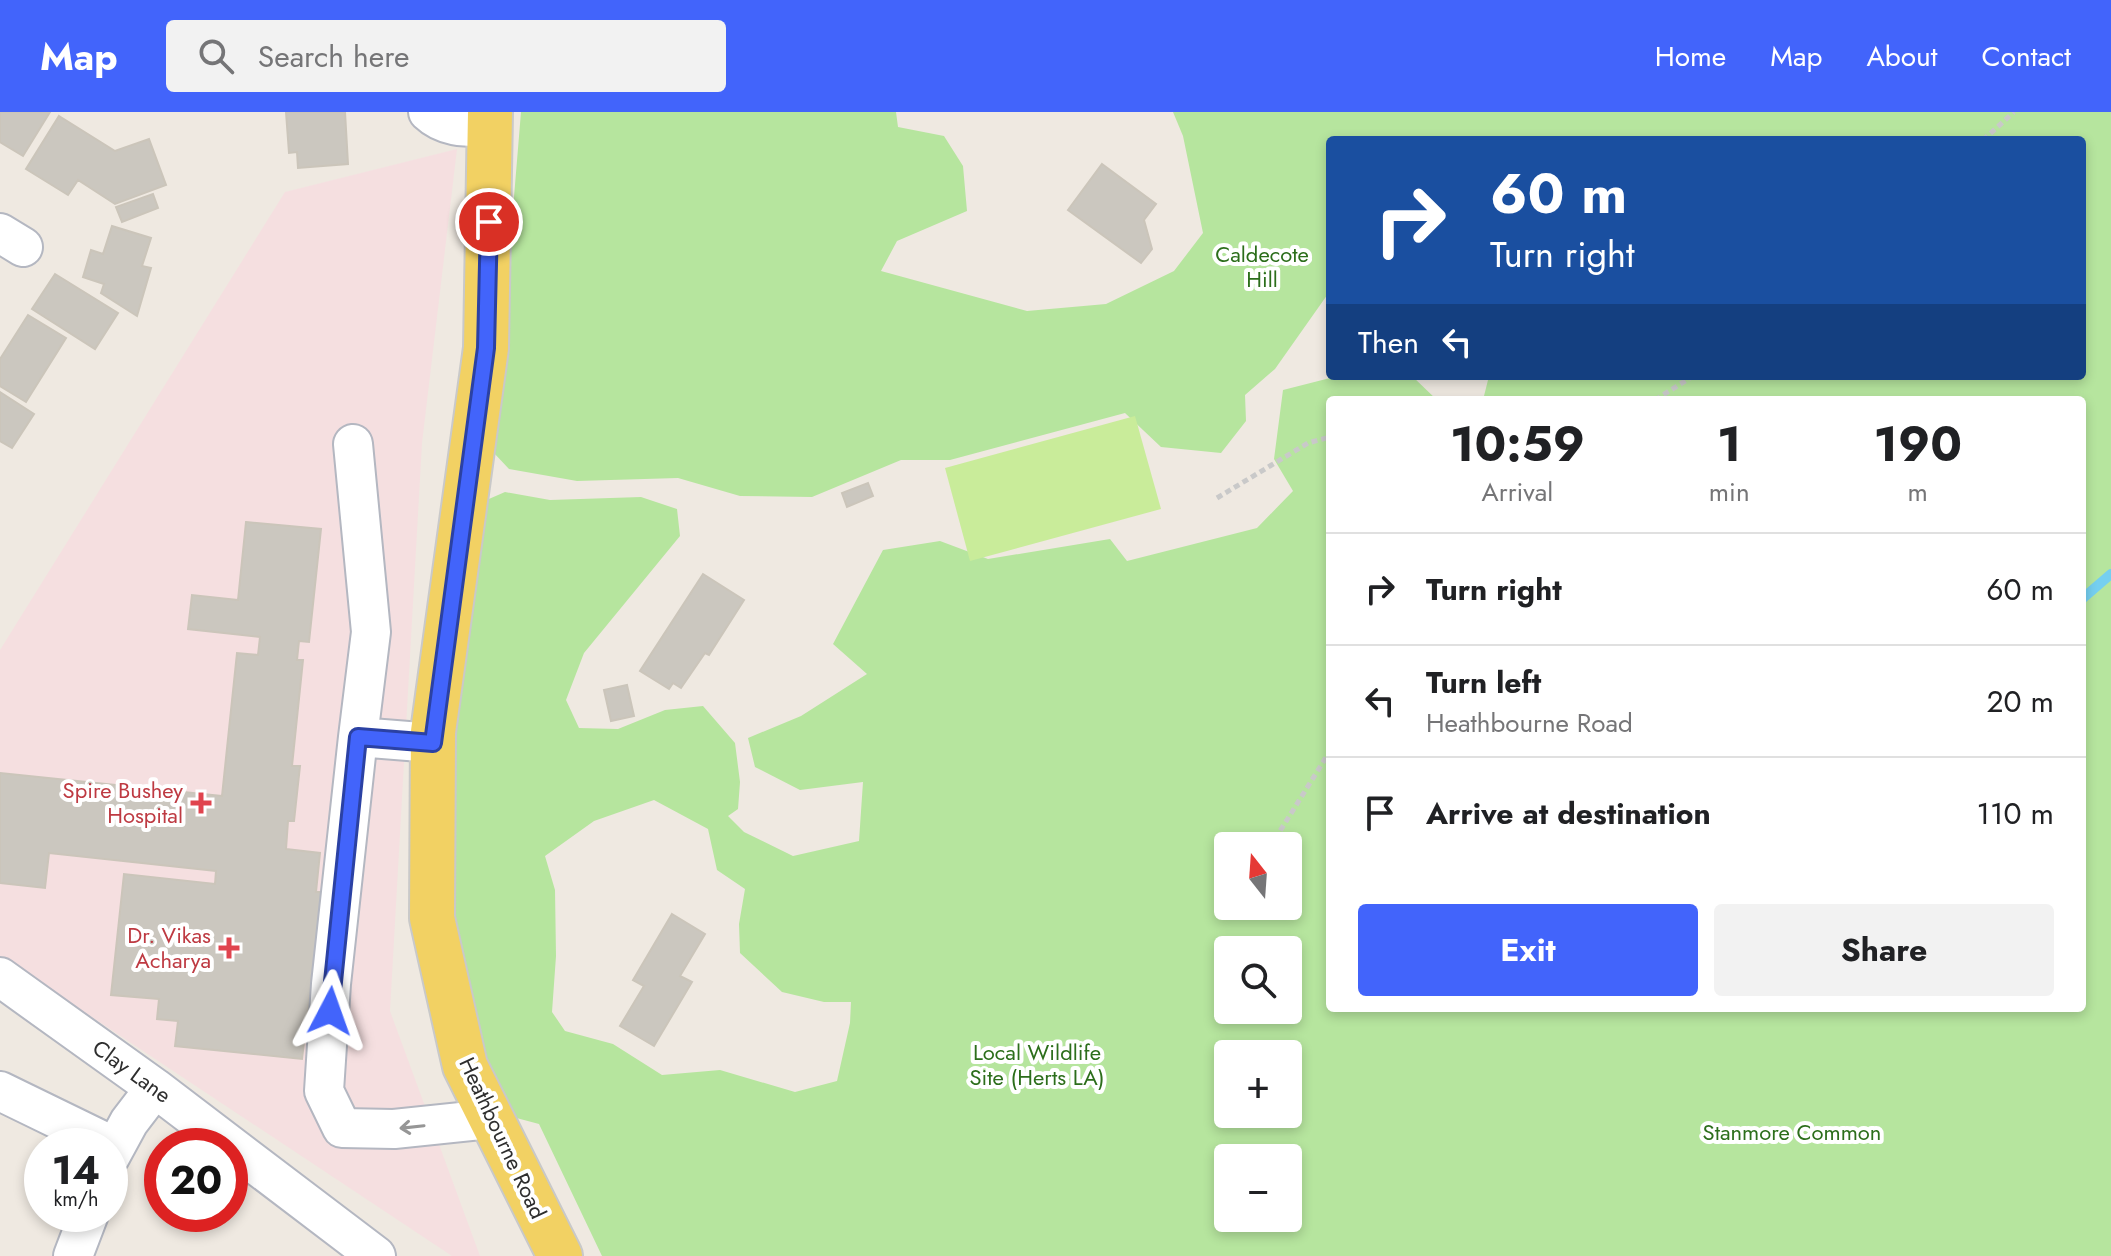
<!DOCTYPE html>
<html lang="en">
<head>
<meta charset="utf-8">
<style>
	body { margin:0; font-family:Jost,sans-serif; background:#f2f2f2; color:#202124; height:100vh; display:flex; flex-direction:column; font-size:30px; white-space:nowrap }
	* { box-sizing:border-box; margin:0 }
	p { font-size:26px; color:#757577 }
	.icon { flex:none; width:44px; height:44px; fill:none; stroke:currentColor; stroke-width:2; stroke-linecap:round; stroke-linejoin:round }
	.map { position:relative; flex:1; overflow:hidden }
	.details { position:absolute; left:1326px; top:284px; width:760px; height:616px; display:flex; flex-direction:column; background:#fff; border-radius:8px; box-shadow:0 4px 12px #0003 }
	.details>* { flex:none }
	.banner { position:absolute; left:1326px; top:24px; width:760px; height:244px; border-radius:8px; box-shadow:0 4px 12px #0003; background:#1a4fa0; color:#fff; overflow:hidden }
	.needle { width:52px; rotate:343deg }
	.tools { position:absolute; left:1214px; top:720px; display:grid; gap:16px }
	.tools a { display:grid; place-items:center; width:88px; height:88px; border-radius:8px; background:#fff; box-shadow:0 4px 12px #0003; font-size:40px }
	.speed { position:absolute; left:24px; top:1016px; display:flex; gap:16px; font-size:40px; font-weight:700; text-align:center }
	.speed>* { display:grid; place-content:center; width:104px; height:104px; border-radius:50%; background:#fff; box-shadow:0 4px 12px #0003; line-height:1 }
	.speed small { font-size:20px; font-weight:400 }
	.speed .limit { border:12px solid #d22; background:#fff; color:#111 }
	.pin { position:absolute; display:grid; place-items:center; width:68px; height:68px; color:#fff; margin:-34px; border:4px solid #fff; border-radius:50%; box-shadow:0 2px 8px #0007 }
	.me { position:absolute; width:88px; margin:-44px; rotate:4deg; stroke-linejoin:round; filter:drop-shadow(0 0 6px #0008) }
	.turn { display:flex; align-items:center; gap:28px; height:168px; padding:0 32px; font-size:36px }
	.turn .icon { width:104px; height:104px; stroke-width:2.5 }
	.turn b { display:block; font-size:56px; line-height:68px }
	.then { display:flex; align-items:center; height:76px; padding:0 32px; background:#0003; gap:16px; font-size:30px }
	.eta { display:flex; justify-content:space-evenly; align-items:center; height:136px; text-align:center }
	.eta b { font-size:48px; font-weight:700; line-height:56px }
	.cta { display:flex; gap:16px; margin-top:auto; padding:16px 32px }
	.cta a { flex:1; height:92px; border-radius:8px; background:#4264fb; color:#fff; font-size:32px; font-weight:700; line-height:92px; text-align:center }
	.cta a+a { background:#f2f2f2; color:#202124 }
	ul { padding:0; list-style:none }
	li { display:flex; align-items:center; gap:24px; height:112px; padding:0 32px; border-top:2px solid #e0e0e0 }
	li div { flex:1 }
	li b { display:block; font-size:30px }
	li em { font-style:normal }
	header { display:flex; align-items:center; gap:48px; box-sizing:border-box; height:112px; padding:0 40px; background:#4264fb; color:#fff }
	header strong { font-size:38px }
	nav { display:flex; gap:44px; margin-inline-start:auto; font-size:28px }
	.search { width:560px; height:72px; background:#f2f2f2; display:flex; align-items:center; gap:20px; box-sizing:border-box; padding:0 28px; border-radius:8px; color:#757577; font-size:30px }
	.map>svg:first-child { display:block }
</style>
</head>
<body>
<header>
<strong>Map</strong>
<div class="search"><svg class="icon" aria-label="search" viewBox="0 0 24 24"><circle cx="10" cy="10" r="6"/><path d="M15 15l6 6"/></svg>Search here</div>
<nav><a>Home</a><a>Map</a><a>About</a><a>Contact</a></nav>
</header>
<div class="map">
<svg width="2111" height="1144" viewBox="0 0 2111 1144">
	<rect width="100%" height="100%" fill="#efe9e1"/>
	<path fill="#f5dfe0" d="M 457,37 L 422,331 L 390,899 L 480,1144 L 452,1144 L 0,844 L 0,538 L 285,80 Z"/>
	<path fill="#b6e59e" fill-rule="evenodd" d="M 521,0 L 896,0 L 898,15 L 944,24 L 963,54 L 967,99 L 897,129 L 881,159 L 1027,199 L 1106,192 L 1174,159 L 1203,121 L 1183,24 L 1173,0 L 2111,0 L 2111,1144 L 602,1144 L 539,1012 L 509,1004 L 490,972 L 456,856 L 444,694 L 475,393 L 505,380 L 550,388 L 641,385 L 677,397 L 680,424 L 584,541 L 566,588 L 579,616 L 618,617 L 665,598 L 703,594 L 735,631 L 740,670 L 738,697 L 728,704 L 744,720 L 793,744 L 859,729 L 863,670 L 800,678 L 755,655 L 748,626 L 801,604 L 867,562 L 833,532 L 883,438 L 940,429 L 988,447 L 1110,427 L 1127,449 L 1257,416 L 1293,379 L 1274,347 L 1283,278 L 1338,264 L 1412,264 L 1437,288 L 1330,288 L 1330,896 L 2082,896 L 2082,288 L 1483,288 L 1489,264 L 2082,264 L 2082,28 L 1330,28 L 1330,179 L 1275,257 L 1245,283 L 1246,309 L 1221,341 L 1161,335 L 1125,301 L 950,348 L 901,348 L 812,385 L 740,384 L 678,366 L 577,369 L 509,357 L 493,340 ZM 654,688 L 708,717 L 717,758 L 745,777 L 739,812 L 740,841 L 782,880 L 824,890 L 851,890 L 850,911 L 837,969 L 795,980 L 720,958 L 662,963 L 613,932 L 565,919 L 552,900 L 556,844 L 555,778 L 545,744 L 594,709 ZM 1228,734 L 1288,734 L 1288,794 L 1228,794 ZM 1228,838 L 1288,838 L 1288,898 L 1228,898 ZM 1228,942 L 1288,942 L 1288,1002 L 1228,1002 ZM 1228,1046 L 1288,1046 L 1288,1106 L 1228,1106 Z"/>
	<path fill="#c9ec9a" d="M 1135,304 L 1161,397 L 970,449 L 945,356 Z"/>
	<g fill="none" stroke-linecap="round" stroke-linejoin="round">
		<path stroke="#75cff0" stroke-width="10" d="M 2082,487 L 2111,462"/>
	</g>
	<path fill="#cbc7bf" stroke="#cbc5ba" stroke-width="2" d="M 0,0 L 50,0 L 23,44 L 0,30 Z
		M 286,0 L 345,0 L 348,52 L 298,56 L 297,40 L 289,41 Z
		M 59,4 L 115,39 L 149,27 L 166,73 L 115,92 L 78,68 L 68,83 L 26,57 Z
		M 1102,52 L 1156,92 L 1144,108 L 1152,137 L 1141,151 L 1068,98 Z
		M 153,82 L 158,96 L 122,110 L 116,95 Z
		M 112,114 L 151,126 L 142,154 L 151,156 L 137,204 L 101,181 L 104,172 L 83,165 L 91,138 L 103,142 Z
		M 55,162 L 118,201 L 95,237 L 32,197 Z
		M 28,203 L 66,226 L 26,290 L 0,274 L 0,247 Z
		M 0,280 L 34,302 L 12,336 L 0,329 Z
		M 868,371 L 873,384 L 847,395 L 842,381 Z
		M 246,410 L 321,417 L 309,530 L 299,529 L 297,548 L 303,548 L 292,654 L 300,654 L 294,709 L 288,709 L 286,737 L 320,741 L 316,780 L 322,780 L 302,947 L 175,934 L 178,909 L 157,907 L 159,887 L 111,883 L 124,762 L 215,772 L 216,759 L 49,741 L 45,776 L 0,771 L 0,661 L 222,684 L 237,541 L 258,543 L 260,525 L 188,517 L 192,483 L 238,488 Z
		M 703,462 L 744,488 L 709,543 L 705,541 L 681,576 L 673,571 L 669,577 L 640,559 Z
		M 627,573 L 634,604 L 611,609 L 604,578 Z
		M 672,802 L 705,822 L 680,864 L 692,870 L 654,934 L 620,914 L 644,874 L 633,868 Z"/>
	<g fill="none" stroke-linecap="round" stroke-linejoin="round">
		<g stroke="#b4b7c1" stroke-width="42">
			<path id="minor" d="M 428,0 C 446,17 468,15 491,15
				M 0,121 L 23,135
				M 353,332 L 371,520 L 358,625
				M 433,631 L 358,625 L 331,872 L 324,979 L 342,1016 L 394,1017 L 490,1007
				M 0,865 L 155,976 L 376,1144
				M 0,979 L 115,1035
				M 110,1045 L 129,1010 L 155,976
				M 73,1144 L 89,1102"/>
		</g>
		<g stroke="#c9c9c9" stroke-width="48">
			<path id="major" d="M 490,0 L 486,236 L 433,620 L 432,806 L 465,954 L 560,1144"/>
		</g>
		<path stroke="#c9c9c9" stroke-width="5" stroke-dasharray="6 4" stroke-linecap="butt" d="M 1983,28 L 2014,0
			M 1655,288 L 1693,264
			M 1217,386 L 1308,331 L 1330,325
			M 1275,727 L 1330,639"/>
		<use href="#minor" stroke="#fff" stroke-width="38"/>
		<use href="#major" stroke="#f2d163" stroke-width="44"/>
	</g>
	<defs><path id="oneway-shaft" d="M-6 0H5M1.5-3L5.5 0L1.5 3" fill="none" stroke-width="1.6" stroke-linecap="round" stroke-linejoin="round" transform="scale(2)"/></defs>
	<use stroke="#969696" href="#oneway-shaft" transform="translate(412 1015) rotate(174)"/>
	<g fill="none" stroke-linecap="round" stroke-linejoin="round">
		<g stroke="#2b41a3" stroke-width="20">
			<path id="route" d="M 330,899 L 358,625 L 433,631 L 486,236 L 489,110"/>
		</g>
		<use href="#route" stroke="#4264fb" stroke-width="14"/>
	</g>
	<g fill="#e0444e" stroke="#fff" stroke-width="3">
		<path d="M197 679h8v8h8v8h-8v8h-8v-8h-8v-8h8z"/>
		<path d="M225 824h8v8h8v8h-8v8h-8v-8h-8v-8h8z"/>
	</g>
	<g text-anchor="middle" stroke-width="8" stroke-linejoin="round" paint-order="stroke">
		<g font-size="22" fill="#2c6e1b" stroke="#fff">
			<text x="1262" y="150">Caldecote<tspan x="1262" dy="25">Hill</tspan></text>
			<text x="1037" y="948">Local Wildlife<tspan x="1037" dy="25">Site (Herts LA)</tspan></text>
			<text x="1792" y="1028">Stanmore Common</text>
		</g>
		<g font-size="22" fill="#be3a42" stroke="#fff" text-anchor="end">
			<text x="183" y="686">Spire Bushey<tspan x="183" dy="25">Hospital</tspan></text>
			<text x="211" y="831">Dr. Vikas<tspan x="211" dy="25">Acharya</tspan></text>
		</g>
		<g font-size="22" fill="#2e2e2e" stroke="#fff">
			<text transform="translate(132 959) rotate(36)" y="8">Clay Lane</text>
			<text transform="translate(503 1026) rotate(65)" y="8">Heathbourne Road</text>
		</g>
	</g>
</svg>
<div class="tools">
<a><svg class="needle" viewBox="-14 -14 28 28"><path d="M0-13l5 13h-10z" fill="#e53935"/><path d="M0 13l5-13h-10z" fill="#757577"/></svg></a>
<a><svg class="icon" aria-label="search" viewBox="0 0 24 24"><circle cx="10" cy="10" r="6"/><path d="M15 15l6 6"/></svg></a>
<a>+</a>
<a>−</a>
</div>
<div class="speed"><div>14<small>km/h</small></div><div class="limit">20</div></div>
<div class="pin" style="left:489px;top:110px;background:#d93025"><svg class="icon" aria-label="arrive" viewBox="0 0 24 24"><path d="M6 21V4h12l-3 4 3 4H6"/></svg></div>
<svg class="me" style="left:330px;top:899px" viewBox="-20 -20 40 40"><path d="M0-17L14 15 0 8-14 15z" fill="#4264fb" stroke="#fff" stroke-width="4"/></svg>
<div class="banner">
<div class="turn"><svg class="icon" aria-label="right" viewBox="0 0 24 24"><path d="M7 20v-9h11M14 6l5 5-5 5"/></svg><div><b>60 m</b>Turn right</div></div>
<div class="then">Then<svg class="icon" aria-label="left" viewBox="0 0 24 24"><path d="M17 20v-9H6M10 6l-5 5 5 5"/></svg></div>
</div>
<section class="details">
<div class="eta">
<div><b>10:59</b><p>Arrival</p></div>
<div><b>1</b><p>min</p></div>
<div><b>190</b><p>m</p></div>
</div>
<ul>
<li><svg class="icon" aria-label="right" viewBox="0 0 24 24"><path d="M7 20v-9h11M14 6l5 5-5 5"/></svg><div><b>Turn right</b></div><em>60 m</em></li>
<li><svg class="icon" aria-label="left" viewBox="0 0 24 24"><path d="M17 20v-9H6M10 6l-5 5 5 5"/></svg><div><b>Turn left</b><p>Heathbourne Road</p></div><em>20 m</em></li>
<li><svg class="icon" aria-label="arrive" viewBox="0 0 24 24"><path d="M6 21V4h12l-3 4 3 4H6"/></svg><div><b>Arrive at destination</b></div><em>110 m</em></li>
</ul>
<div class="cta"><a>Exit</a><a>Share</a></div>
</section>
</div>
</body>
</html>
